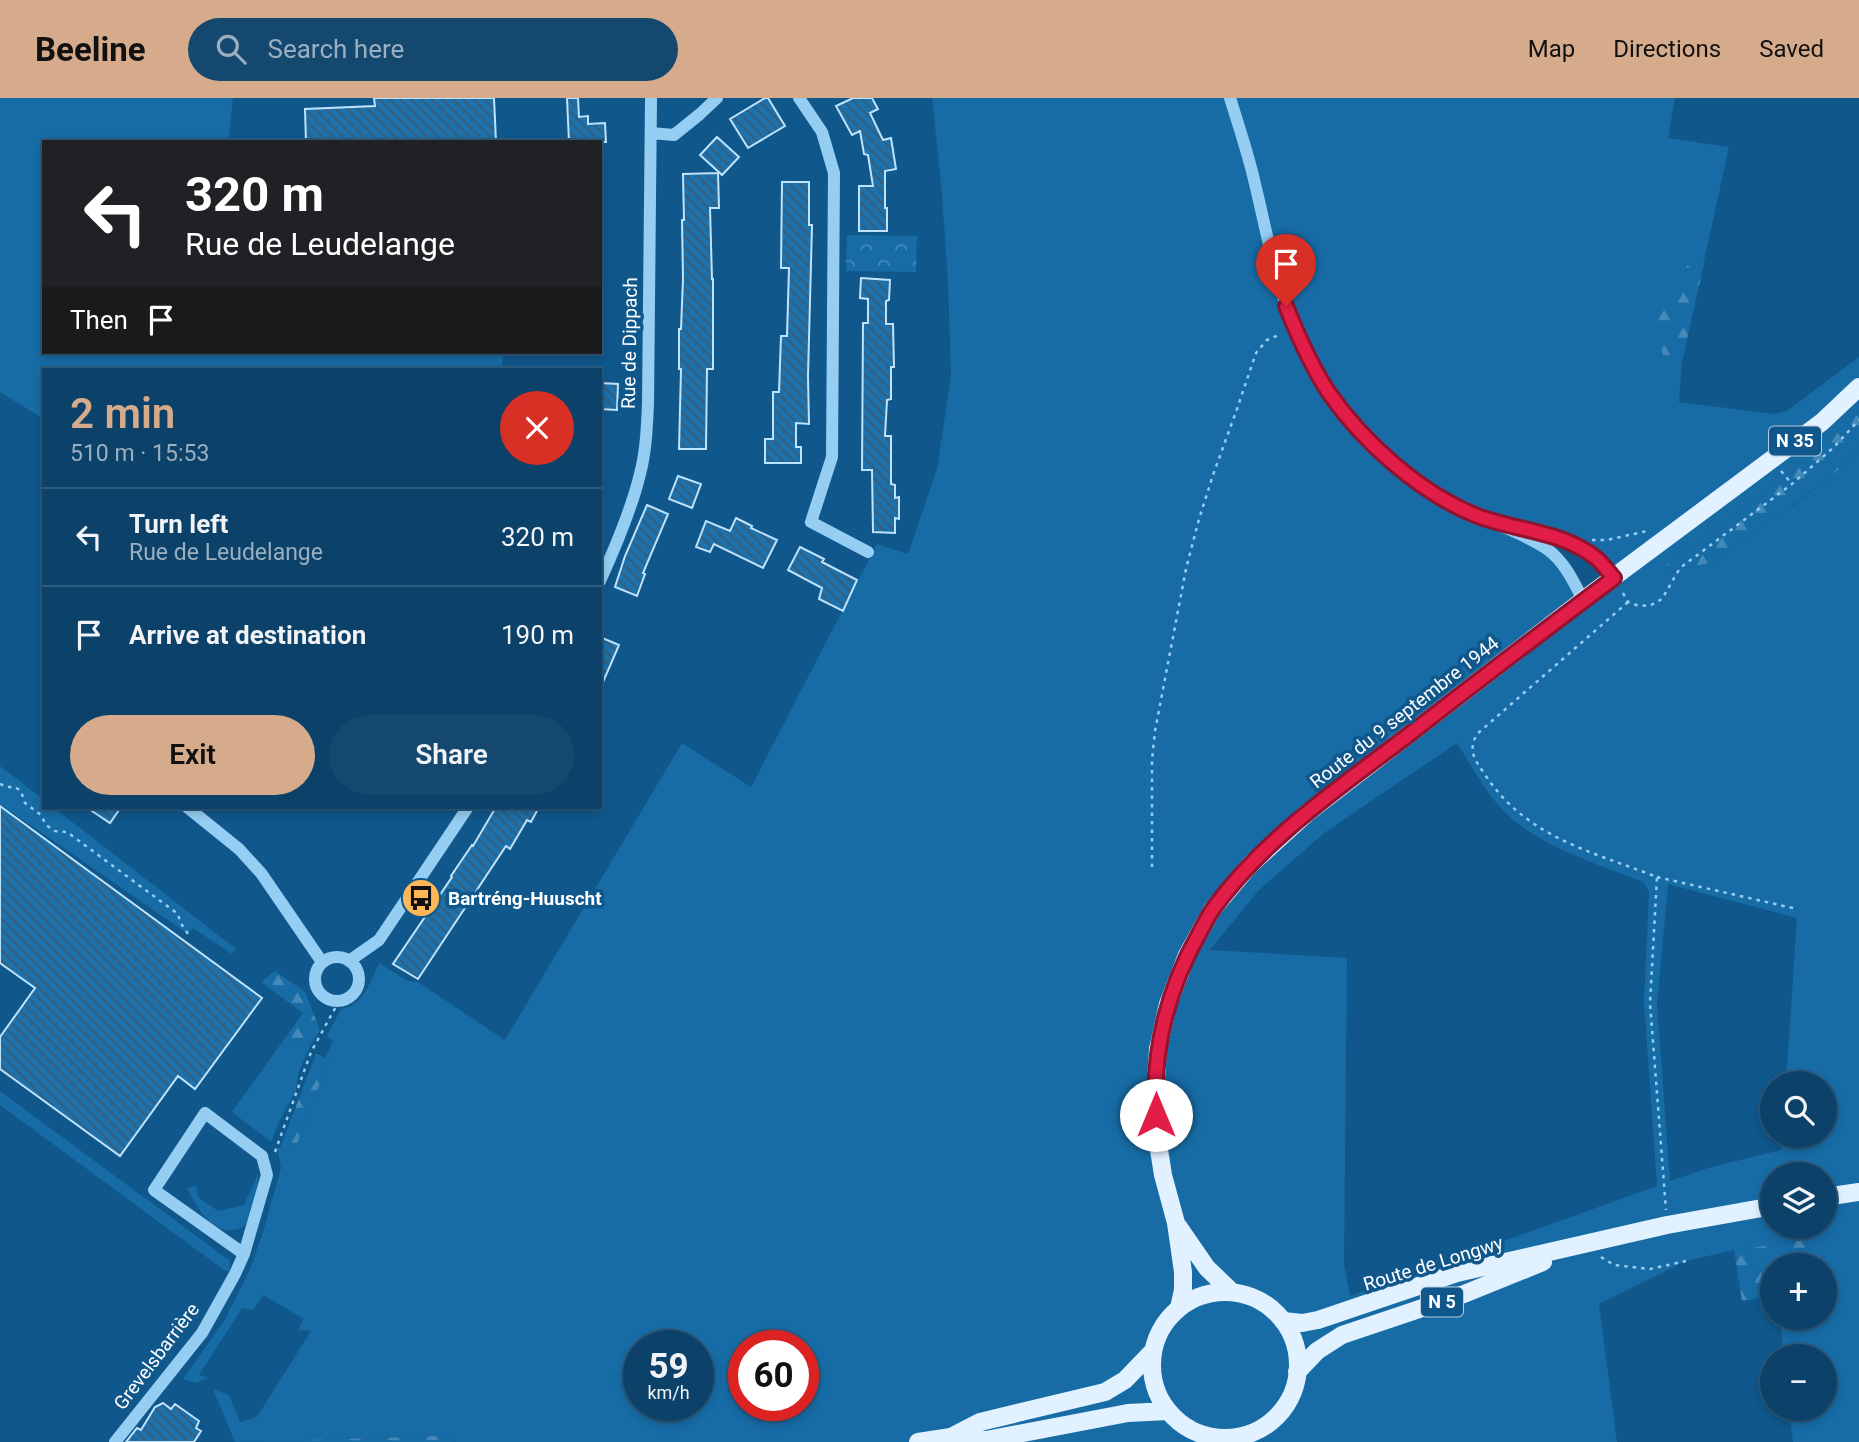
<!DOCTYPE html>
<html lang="en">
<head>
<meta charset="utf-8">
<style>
	body { margin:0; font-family:Roboto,sans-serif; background:#15486f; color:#f1f3f6; height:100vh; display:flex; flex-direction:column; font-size:26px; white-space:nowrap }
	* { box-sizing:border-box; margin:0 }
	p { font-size:23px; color:#9aafc0 }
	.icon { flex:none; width:38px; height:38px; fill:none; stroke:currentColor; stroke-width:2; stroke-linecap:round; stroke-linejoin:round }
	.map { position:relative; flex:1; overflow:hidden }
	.sheet { position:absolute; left:42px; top:270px; width:560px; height:441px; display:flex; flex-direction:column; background:#0c4169; border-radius:0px; box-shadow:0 4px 10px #0003,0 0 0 2px #2c5a7d }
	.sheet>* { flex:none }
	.banner { position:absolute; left:42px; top:42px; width:560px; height:214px; border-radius:0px; box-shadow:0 4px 10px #0003,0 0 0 2px #2c5a7d; background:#202124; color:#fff; overflow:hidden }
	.buttons { position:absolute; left:1760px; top:973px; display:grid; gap:14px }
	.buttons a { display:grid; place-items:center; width:77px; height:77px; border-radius:50%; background:#0c4169; box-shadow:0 4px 10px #0003,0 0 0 2px #2c5a7d; font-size:35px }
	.speed { position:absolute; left:623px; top:1232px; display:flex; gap:14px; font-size:35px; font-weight:700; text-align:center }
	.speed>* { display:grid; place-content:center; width:91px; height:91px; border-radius:50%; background:#0c4169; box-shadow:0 4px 10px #0003,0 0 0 2px #2c5a7d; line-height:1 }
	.speed small { font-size:18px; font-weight:400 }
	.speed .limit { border:10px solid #d22; background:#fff; color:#111 }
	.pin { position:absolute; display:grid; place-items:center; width:60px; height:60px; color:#fff; margin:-72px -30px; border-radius:50% 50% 50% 0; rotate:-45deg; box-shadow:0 0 7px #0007 }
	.pin .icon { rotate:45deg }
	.me { position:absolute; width:77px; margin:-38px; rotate:0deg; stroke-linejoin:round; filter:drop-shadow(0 0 5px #0008) }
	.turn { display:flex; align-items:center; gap:24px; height:147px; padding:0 28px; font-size:32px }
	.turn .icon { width:91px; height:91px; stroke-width:2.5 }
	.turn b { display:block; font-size:49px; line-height:60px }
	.then { display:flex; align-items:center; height:66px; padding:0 28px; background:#0003; gap:14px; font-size:26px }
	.round { display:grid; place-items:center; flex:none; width:74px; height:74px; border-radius:37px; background:#15486f }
	.summary { display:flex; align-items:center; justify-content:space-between; height:119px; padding:0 28px }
	h1 { font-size:42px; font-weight:600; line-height:52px; color:#d6ab8b }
	.button { display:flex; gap:14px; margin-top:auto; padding:14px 28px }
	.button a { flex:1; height:80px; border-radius:42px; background:#d6ab8b; color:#111; font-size:28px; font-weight:600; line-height:80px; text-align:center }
	.button a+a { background:#15486f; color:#f1f3f6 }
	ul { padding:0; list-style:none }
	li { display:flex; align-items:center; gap:21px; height:98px; padding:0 28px; border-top:2px solid #2c5a7d }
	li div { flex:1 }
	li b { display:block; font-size:26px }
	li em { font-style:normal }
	header { display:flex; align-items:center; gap:42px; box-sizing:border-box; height:98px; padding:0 35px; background:#d6ab8b; color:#111 }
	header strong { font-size:33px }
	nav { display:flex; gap:38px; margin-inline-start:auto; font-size:24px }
	.search { width:490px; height:63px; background:#15486f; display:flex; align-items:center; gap:18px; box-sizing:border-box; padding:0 24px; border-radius:38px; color:#9aafc0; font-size:26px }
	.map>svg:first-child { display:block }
</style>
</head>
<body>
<header>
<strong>Beeline</strong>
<div class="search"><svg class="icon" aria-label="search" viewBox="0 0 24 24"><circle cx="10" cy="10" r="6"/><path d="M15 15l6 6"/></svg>Search here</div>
<nav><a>Map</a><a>Directions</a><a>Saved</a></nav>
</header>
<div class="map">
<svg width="1859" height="1344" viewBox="0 0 1859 1344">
	<defs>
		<pattern id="forest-firs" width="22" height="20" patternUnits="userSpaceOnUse" patternTransform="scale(1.75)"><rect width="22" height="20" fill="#176ca6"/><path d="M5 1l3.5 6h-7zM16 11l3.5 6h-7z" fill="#4589b8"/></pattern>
		<pattern id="park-crowns" width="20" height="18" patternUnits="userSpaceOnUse" patternTransform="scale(1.75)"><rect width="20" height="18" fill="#176ca6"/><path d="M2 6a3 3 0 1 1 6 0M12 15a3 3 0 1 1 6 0" fill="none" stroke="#4589b8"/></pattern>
		<pattern id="building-back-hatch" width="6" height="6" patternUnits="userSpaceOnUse" patternTransform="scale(1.75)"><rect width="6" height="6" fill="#1d71ac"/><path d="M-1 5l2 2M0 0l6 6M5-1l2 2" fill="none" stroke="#395b72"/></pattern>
	</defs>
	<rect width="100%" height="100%" fill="#10578c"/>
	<path fill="#176ca6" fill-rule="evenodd" d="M 0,0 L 233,0 L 228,44 L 44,44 L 44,254 L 504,254 L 501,271 L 44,271 L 44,321 L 0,294 Z
		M 932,0 L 1675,0 L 1668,40 L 1729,49 L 1682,263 L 1679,304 L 1775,316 L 1787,313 L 1859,259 L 1859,314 L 1786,379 L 1664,469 L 1667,477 L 1680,470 L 1711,465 L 1780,414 L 1788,422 L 1790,410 L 1835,375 L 1859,349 L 1859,1344 L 1793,1344 L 1789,1311 L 1825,1311 L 1825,1258 L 1784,1258 L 1780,1220 L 1825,1220 L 1825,1167 L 1819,1167 L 1830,1129 L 1769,1137 L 1770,1147 L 1734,1152 L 1686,1163 L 1599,1206 L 1617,1344 L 456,1344 L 441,1338 L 235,1344 L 213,1291 L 229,1297 L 240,1324 L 257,1319 L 311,1233 L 298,1232 L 304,1221 L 263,1197 L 253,1212 L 242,1210 L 199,1277 L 208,1280 L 196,1285 L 183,1281 L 224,1223 L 250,1171 L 263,1134 L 281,1070 L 277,1049 L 294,1055 L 306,1019 L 330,962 L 325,960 L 333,943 L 327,938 L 341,911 C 364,907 370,884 379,865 L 407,883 L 418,884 L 505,942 L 682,645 L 751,689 L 877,446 L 908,456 L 937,371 L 951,278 L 948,183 L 941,84 ZM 1526,439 L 1563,442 L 1614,480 L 1583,502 L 1567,472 ZM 1457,645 C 1473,670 1488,700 1511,720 C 1548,751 1598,766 1643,784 L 1649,794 L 1644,903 L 1657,1088 L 1350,1198 L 1344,1166 L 1347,860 L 1210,852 L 1258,793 L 1324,735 ZM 1668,786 L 1797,820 L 1786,985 L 1825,985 L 1825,1038 L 1782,1038 L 1781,1052 L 1708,1070 L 1670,1083 L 1657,906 ZM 1773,1076 L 1825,1076 L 1825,1129 L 1773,1129 ZM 639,1248 L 698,1248 L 698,1307 L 639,1307 ZM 744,1248 L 803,1248 L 803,1307 L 744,1307 Z
		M 0,668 L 44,702 L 44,709 L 53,709 L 236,851 L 232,856 L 193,830 L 188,836 L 0,706 Z
		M 288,936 L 296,948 L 311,946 L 298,976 L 296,992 L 279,1024 L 271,1044 L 232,1014 Z
		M 0,993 L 230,1163 L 229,1173 L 224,1172 L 0,1007 Z
		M 258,1076 C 259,1087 255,1097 251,1108 C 250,1113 249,1120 247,1124 C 244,1129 239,1132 233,1132 C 210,1134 195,1107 187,1090 L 196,1088 L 199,1100 L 218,1113 L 244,1107 Z"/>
	<path fill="url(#forest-firs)" d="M 1691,162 L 1704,166 L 1682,263 L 1665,262 L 1651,222 Z
		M 1859,314 L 1859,349 L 1835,375 L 1790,409 L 1796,417 L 1788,423 L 1780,414 L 1711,465 L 1680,470 L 1667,477 L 1664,469 L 1786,379 Z
		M 275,873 L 305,894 L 320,932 L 311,946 L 296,948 L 288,936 L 303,915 L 261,884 Z
		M 316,956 L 330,962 L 306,1019 L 294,1056 L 280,1050 Z
		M 1830,1129 L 1819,1167 L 1773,1167 L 1773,1198 L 1742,1203 L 1734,1152 L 1770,1147 L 1769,1136 Z
		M 441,1338 L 456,1344 L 235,1344 Z"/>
	<path fill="url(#park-crowns)" d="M 847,137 L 917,138 L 916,174 L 846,173 Z"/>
	<path fill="url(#building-back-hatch)" stroke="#bde3fd" stroke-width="2" d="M 374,0 L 494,0 L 496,44 L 306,44 L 305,11 L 375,8 Z
		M 567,0 L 578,0 L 579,19 L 588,18 L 588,26 L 605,25 L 606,44 L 569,44 Z
		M 765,0 L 768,0 L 785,28 L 748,50 L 730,21 Z
		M 853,0 L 872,0 L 878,11 L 870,15 L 883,42 L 891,40 L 896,71 L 885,73 L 885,110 L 887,110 L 887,133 L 859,133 L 859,88 L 873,88 L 868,57 L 864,56 L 860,33 L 852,37 L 836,8 Z
		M 717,39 L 739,59 L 722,77 L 700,57 Z
		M 718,75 L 719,110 L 710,110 L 712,181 L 713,181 L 713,271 L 707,271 L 706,351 L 679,351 L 681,271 L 679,271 L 679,231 L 681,231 L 683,181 L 682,122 L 684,122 L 683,76 Z
		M 782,84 L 809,84 L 809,127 L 812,127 L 808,278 L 809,326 L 796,325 L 796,349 L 801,349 L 801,365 L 765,365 L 765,341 L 773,341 L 773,294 L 779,294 L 781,238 L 787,238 L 789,170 L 781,170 Z
		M 861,180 L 890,182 L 889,202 L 886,203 L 886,226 L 893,226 L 894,269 L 891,269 L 891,301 L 887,302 L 885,338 L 891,338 L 891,386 L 895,387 L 895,400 L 899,399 L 899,421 L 895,420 L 895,435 L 873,434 L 872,372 L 862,372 L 863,225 L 868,225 L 868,201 L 860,200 Z
		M 600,285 L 618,286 L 617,312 L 600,311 Z
		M 678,378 L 701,386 L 692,410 L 669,401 Z
		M 647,407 L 668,416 L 643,475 L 645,476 L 637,498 L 615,489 L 625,458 Z
		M 736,420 L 752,428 L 751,430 L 777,442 L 763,470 L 714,446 L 710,454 L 696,449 L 706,423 L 730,433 Z
		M 800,449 L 824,461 L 822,464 L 857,482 L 843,513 L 819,501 L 822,490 L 788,472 Z
		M 600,539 L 619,547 L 600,591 Z
		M 0,708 L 262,900 L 195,991 L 178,978 L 120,1058 L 0,971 L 0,939 L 35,890 L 0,865 Z
		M 86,709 L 121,709 L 110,725 Z
		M 496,709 L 539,709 L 531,724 L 527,722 L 510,751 L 506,748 L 418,881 L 393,866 L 452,779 L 451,778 L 472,747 L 473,748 Z
		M 163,1305 L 171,1311 L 175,1306 L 199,1323 L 196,1330 L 201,1333 L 194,1344 L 126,1344 L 137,1330 L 141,1332 L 155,1309 Z"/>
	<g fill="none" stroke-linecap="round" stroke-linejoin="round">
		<path stroke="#96cdf2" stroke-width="2.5" stroke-dasharray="3.5 5" stroke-linecap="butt" d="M 1781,373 L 1792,386
			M 1592,442 L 1607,442 L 1647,433
			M 1623,495 L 1628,504 L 1639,508 L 1651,507 L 1662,501 L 1680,470 L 1792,386 L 1834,349 L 1859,322
			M 1628,504 L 1477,636 C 1468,652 1474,661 1484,675 C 1525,739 1590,753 1657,779 L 1650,905 L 1666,1112
			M 0,686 L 7,689 L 15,689 L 21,693 L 25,705 L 41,717 L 46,727 L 55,733 L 67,734 L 178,816 L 180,824 L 188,836
			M 1152,769 L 1152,662 L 1155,633 L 1186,471 L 1199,421 L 1213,377 L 1237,311 L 1256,255 L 1267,242 L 1281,236
			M 1657,779 L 1797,811
			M 275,1054 L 311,954 L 339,903
			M 1601,1159 L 1614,1167 L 1650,1171 L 1686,1163"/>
		<path stroke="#96cdf2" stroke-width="12" d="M 799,0 L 822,34 L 834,75 L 832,359 L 811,424 L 868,454
			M 1230,0 C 1237,22 1244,44 1250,66 C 1263,114 1270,163 1287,210 C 1304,260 1333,307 1370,345 C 1400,375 1437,398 1475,417 C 1499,428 1525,436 1547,451 C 1564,463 1574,484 1583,502
			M 651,35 L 674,37 L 700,16 L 717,0
			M 1517,428 L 1563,442 L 1596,460 L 1614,480
			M 600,483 C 616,448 631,413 640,376 C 646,353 647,329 648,306 L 651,0
			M 187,709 L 239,751 L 261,775 L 322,864
			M315 881a22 22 0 1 1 44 0a22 22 0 1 1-44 0Z
			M 349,863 L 379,842 L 468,709
			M 115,1344 L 202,1235 L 235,1176 L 244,1156 L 267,1077 L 262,1058 L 205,1015 L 154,1092 L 244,1156"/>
		<path stroke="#e1f1ff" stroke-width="18" d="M 1825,1099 L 1859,1094
			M 1178,1128 L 1207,1170 L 1232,1194
			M1152 1267a73 73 0 1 1 146 0a73 73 0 1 1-146 0Z
			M 1179,1210 L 1183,1192 L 1183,1174 L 1176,1125 L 1163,1077 L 1157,1039 L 1155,996 L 1158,951 L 1168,906 L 1187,857 L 1212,812 L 1250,767 L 1306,716 L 1583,502 L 1822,324 L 1859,289
			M 1283,1223 L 1302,1225 L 1318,1222 L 1457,1175 L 1667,1127 L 1773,1108
			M 1297,1274 L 1317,1253 L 1342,1237 L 1464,1196 L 1543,1164
			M 951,1339 L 980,1324 L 1105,1294 L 1125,1282 L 1153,1253
			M 918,1344 L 951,1339 L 986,1342 L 1128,1315 L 1168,1313"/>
	</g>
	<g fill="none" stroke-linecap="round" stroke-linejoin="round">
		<g stroke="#92132f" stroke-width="18">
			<path id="route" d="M 1156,1017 C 1152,951 1167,892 1200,834 C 1204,827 1208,818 1213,811 C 1265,739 1342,688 1411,635 C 1478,583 1546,531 1614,480 C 1608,473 1602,465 1596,460 C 1561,432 1514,433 1475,417 C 1419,394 1363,344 1329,295 C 1311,268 1298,238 1286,208"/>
		</g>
		<use href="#route" stroke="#e11d48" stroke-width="12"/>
	</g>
	<defs>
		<g id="bus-disc" transform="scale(2.0125)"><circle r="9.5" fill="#ffb757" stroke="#10578c"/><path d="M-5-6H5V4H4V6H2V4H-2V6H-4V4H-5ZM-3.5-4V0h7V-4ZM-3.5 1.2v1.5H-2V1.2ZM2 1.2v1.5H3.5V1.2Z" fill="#111"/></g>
	</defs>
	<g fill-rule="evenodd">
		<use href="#bus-disc" x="421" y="800"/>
	</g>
	<g text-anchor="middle" stroke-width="7" stroke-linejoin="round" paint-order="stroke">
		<g fill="#10578c" stroke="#b7cddc" stroke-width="2">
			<rect x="1769" y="328.5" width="52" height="29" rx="5"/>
			<rect x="1421" y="1189.5" width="42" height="29" rx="5"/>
		</g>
		<g font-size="18" font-weight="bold" fill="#fff">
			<text x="1795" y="349">N 35</text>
			<text x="1442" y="1210">N 5</text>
		</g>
		<g font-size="19" fill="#fff" stroke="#10578c">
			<text transform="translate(629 245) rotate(-89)" y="7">Rue de Dippach</text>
			<text transform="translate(1404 614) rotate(-38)" y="7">Route du 9 septembre 1944</text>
			<text transform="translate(1433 1165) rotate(-17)" y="7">Route de Longwy</text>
			<text transform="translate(156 1258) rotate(-53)" y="7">Grevelsbarrière</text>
		</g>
		<g font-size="19" font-weight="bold" fill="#fff" stroke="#10578c" text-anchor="start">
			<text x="448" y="807">Bartréng-Huuscht</text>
		</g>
	</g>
</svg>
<div class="buttons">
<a><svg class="icon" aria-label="search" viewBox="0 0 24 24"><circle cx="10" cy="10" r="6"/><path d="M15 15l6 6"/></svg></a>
<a><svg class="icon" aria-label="layers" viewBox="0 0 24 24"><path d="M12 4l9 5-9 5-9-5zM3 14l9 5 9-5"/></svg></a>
<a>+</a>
<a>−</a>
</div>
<div class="speed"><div>59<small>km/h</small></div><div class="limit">60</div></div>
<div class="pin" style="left:1286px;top:208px;background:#d93025"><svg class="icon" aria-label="arrive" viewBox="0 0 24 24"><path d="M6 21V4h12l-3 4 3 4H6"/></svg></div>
<svg class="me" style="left:1156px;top:1017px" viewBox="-20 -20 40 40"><circle r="19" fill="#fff"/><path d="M0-13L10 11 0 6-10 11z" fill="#e11d48"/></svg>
<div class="banner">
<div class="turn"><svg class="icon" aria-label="left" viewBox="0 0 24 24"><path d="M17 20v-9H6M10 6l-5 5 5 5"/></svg><div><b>320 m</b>Rue de Leudelange</div></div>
<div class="then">Then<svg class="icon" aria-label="arrive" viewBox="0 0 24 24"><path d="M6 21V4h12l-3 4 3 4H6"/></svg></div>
</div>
<section class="sheet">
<div class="summary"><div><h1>2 min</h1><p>510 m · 15:53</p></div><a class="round" style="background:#d93025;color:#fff"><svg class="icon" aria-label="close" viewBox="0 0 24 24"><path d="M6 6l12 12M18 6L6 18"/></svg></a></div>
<ul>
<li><svg class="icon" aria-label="left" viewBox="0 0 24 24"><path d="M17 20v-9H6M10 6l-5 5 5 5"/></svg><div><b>Turn left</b><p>Rue de Leudelange</p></div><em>320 m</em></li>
<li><svg class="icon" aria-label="arrive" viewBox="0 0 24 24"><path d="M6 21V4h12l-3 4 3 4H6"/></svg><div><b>Arrive at destination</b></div><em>190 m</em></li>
</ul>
<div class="button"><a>Exit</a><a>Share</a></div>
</section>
</div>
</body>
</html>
